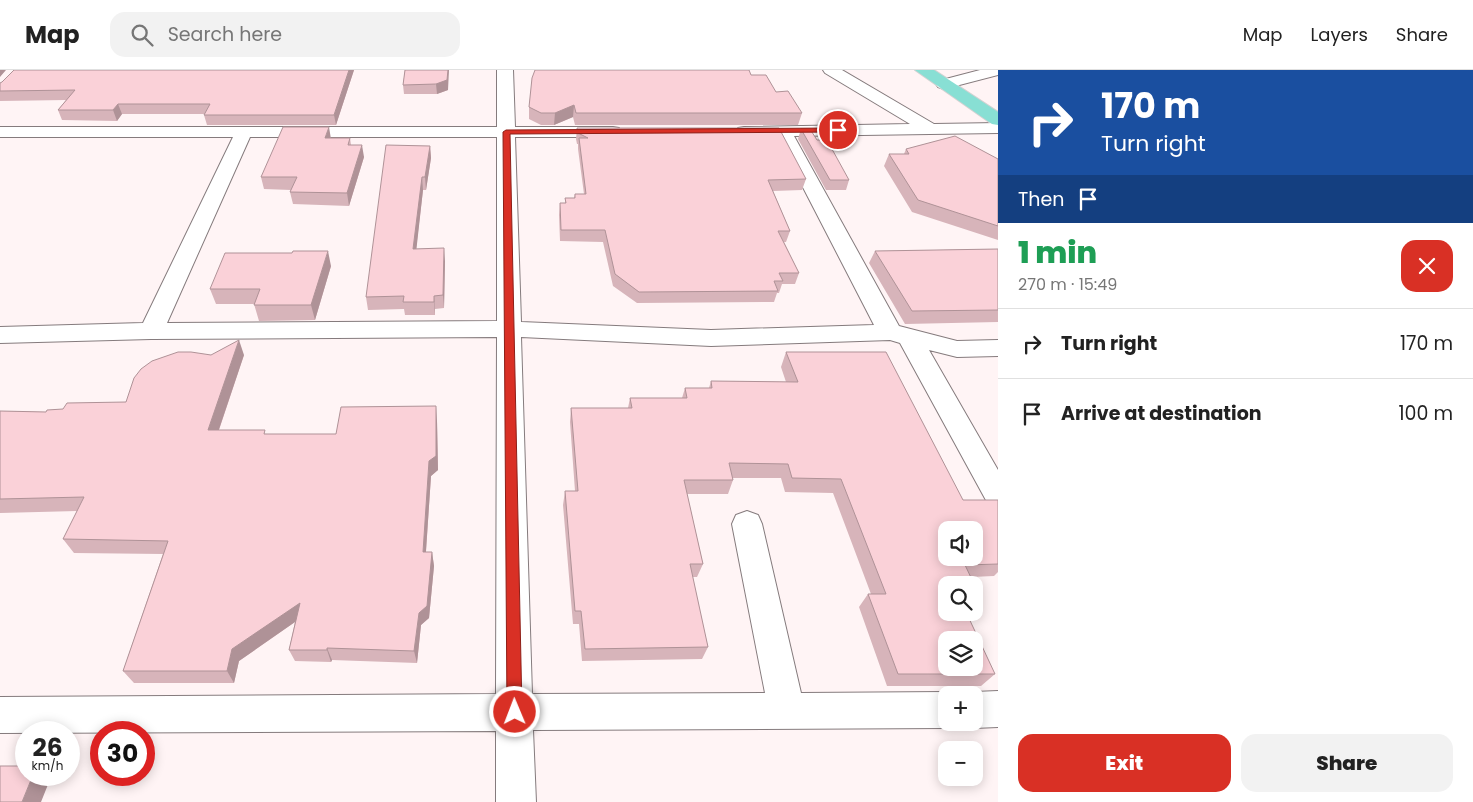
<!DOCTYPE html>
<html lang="en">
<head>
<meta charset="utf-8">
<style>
	body { margin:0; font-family:Poppins,sans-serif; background:#f2f2f2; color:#222; height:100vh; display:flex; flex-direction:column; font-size:19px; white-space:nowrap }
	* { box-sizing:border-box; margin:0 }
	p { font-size:16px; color:#767676 }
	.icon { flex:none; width:28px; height:28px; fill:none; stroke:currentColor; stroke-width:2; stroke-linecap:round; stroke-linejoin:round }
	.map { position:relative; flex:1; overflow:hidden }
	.panel { display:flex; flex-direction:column; background:#fff; width:475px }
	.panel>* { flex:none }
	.banner { background:#1a4fa0; color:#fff; overflow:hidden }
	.fabs { position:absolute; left:938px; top:451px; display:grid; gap:10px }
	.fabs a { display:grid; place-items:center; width:45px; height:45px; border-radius:10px; background:#fff; box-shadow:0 2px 12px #0003; font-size:25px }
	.speed { position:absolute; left:15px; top:651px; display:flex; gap:10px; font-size:25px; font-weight:700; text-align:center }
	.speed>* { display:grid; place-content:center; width:65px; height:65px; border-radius:50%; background:#fff; box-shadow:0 2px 12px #0003; line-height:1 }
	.speed small { font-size:12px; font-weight:400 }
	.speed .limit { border:8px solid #d22; background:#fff; color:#111 }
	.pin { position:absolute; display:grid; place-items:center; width:42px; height:42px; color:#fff; margin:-21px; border:2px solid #fff; border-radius:50%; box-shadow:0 1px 5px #0007 }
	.me { position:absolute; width:55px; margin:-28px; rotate:359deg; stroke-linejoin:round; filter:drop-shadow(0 0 4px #0008) }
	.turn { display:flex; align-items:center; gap:18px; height:105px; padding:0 20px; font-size:22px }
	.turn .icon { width:65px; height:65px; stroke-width:2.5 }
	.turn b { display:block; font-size:35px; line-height:42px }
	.then { display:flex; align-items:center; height:48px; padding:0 20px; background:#0003; gap:10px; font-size:19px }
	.round { display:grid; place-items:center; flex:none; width:52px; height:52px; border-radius:15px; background:#f2f2f2 }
	.summary { display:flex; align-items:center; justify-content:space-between; height:85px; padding:0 20px }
	h1 { font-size:30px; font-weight:800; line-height:38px; color:#1e9e55 }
	.button { display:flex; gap:10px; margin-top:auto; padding:10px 20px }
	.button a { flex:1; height:58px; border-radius:15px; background:#d93025; color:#fff; font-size:20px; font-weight:800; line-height:58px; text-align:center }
	.button a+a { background:#f2f2f2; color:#222 }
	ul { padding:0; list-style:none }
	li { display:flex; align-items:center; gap:15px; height:70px; padding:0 20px; border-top:1px solid #e0e0e0 }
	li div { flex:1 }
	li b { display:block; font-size:19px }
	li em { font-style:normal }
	header { display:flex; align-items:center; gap:30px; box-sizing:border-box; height:70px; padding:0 25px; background:#fff; border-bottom:1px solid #e0e0e0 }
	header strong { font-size:24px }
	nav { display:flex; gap:28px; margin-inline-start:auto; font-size:18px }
	.search { width:350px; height:45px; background:#f2f2f2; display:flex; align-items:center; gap:12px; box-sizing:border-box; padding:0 18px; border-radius:15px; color:#767676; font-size:19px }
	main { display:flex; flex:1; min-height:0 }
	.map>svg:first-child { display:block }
</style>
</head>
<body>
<header>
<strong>Map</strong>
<div class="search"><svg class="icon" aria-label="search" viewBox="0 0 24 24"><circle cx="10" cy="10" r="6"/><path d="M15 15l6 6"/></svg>Search here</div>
<nav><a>Map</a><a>Layers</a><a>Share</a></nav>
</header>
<main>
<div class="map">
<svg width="998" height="732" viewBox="0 0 998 732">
	<rect width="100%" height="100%" fill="#fff4f5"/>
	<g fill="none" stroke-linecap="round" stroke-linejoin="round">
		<g stroke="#857b7d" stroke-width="2">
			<path id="minor" d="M 497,0 L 513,0 L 515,57 L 613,57 L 619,58 L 622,62 L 619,66 L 613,67 L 515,67 L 521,252 L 711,260 L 874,255 L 777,67 L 738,66 L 735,62 L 738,58 L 744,57 L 910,54 L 825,3 L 823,0 L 842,0 L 934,54 L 998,53 L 998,63 L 794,66 L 899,256 L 957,271 L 998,270 L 998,286 L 957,287 L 929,280 L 998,400 L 998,438 L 988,434 L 900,273 L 890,270 L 711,276 L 521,267 L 532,624 L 765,623 L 732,454 L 736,445 L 747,441 L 758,445 L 762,454 L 801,623 L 946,622 L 954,625 L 946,625 L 946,652 L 959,653 L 946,658 L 533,660 L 536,732 L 496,732 L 496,661 L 0,663 L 0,627 L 496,624 L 497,267 L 151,269 L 0,273 L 0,257 L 143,253 L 233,67 L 0,67 L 0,57 L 497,57 ZM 250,67 L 497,67 L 497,251 L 167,253 Z
				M 980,0 L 998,0 L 998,5 L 944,19 L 938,17 L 936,14 L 938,11 Z
				M 998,621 L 998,657 L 974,658 L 961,653 L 974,652 L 974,625 L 966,625 L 974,622 Z"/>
		</g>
		<g stroke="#d3d2d2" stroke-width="2">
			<path id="major" d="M 915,0 L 934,0 L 998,42 L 998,55 L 992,54 Z"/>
		</g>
		<use href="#minor" fill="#fff" fill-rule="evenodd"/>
		<use href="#major" fill="#88dfd4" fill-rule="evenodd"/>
	</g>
	<path fill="#d7b4ba" d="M 354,0 L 336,55 L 207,55 L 204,45 L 205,44 L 122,44 L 117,51 L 62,50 L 58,40 L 66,30 L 0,31 L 0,13 Z
		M 405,0 L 448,20 L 437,24 L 404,24 L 403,15 Z
		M 751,5 L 776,22 L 802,43 L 798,55 L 575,55 L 573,47 L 554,55 L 541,55 L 529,49 L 529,37 Z
		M 577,58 L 806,109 L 802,120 L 773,121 L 790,161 L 786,172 L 784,172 L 799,203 L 795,214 L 782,214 L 779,223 L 777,223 L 774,232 L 637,233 L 613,216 L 603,172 L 560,171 L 559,145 L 560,133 L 565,133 L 565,128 L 574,128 L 575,124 L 584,124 L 578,79 L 578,74 L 577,74 L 576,69 Z
		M 801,59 L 817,70 L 849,110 L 846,120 L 826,120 L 798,69 Z
		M 331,68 L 350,68 L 351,75 L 364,87 L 349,136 L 293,134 L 290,122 L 291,120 L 264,119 L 261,107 Z
		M 430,76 L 431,88 L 426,120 L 423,120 L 416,179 L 445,191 L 444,238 L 435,239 L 435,245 L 405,245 L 404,239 L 368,240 L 366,227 Z
		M 906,79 L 998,89 L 998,170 L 912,142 L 884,96 L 889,84 L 904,84 Z
		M 998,179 L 998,252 L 905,254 L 869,193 L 875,181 Z
		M 331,196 L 315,250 L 259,251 L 254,234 L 216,234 L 210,219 Z
		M 786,282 L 963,430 L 998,430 L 998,502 L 994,506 L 971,507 L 975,516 L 974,518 L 974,515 L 946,515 L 995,604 L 981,616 L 887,616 L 859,537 L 868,524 L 871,524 L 833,423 L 785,422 L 781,408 L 733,408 L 733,410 L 728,424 L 687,424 L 703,494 L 697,507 L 692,507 L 708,577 L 702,589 L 582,591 L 579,554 L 573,554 L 563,435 L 565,421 L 575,421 L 570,352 L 571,338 L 628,338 L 630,328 L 682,328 L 685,318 L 709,318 L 711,311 L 786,312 L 781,297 Z
		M 211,285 L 244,285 L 219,360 L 267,364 L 336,364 L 437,351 L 438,400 L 431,406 L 426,482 L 432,482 L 434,496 L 429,548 L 421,555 L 417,593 L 332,590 L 331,592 L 295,591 L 289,580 L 295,552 L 239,591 L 234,613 L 134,613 L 123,601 L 163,484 L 74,483 L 63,469 L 77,441 L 0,443 L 0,341 L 46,342 L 126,332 Z"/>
	<path fill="#af9297" d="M 0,0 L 6,0 L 0,7 Z
		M 349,0 L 354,0 L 336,55 L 334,45 Z
		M 448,0 L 449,0 L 448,20 L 437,24 L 436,14 Z
		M 118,34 L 122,44 L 117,51 L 113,40 Z
		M 574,35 L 573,47 L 554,55 L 555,43 Z
		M 329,57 L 331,69 L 325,68 Z
		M 362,75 L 364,87 L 349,136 L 347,123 Z
		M 430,76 L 431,88 L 426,120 L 425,107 Z
		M 422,107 L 423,120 L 415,192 L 413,179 Z
		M 444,178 L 445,191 L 444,238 L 443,225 Z
		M 328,181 L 331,196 L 315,250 L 311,235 Z
		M 434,226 L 435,239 L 435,245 L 434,232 Z
		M 239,270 L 244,285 L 214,374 L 208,360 Z
		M 436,336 L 437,351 L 438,400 L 431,406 L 425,495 L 423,482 L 429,391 Z
		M 432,482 L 434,496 L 429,548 L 421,555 L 417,593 L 414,581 L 419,543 Z
		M 300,533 L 305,545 L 239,591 L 234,613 L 227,601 L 232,579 Z
		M 327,578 L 332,590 L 331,592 L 327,580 Z
		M 33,705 L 49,705 L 51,707 L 41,732 L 22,732 Z"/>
	<path fill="#fad1d8" stroke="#af9297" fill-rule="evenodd" d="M 14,0 L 349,0 L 334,45 L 204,45 L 210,34 L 118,34 L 113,40 L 58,40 L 75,20 L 0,21 L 0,13 L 2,12 Z
		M 405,0 L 448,0 L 447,10 L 436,14 L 403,15 Z
		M 535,0 L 749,0 L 751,5 L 766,5 L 776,22 L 788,21 L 802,43 L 576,43 L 574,35 L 555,43 L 541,43 L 529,37 L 532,8 Z
		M 283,57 L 329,57 L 325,68 L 350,68 L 348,75 L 362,75 L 347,123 L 290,122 L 297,107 L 261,107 Z
		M 577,58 L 779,58 L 806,109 L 768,110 L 790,161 L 778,161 L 799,203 L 779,203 L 783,211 L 774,211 L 778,221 L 639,222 L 615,204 L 605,160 L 561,160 L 560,133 L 566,133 L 565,128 L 575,128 L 575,124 L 586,124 L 579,68 L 588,68 L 578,63 Z
		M 801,59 L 810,59 L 817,70 L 827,70 L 849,110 L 830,110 Z
		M 955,66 L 998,89 L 998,156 L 918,130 L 889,84 L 909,84 L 906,79 Z
		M 386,75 L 430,76 L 425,107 L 422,107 L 413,179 L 444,178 L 443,225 L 434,226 L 434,232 L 403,232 L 404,226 L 366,227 Z
		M 998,179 L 998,240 L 912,241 L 875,181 Z
		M 293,181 L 328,181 L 311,235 L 254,235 L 260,219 L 210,219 L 225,183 L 292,183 Z
		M 239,270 L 208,360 L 265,360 L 264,364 L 336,364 L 341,337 L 436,336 L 436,386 L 429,391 L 423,482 L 432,482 L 427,536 L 419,543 L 414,581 L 327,578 L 327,580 L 289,580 L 300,533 L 232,579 L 227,601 L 123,601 L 168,471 L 63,469 L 84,427 L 0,429 L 0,341 L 46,342 L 47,340 L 63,339 L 67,333 L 126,332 L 134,308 L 141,299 L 152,291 L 178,282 L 191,282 L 211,285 Z
		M 786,282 L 886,282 L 963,430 L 998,430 L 998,494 L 965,495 L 975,516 L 974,516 L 974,515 L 946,515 L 946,542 L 966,542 L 995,604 L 898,604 L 868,524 L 886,524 L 841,409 L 792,408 L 788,394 L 729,393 L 733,410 L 684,410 L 703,494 L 690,494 L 708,577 L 585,579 L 581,541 L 575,541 L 565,421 L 578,421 L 571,338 L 632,338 L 630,328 L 687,328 L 685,318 L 712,318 L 711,311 L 798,312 ZM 946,460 L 974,460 L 974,488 L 946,488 ZM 946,570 L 974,570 L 974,598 L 946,598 Z
		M 0,696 L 26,696 L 26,705 L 33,705 L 22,732 L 0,732 Z"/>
	<path fill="#d93025" stroke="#8d1f18" d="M 838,58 L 842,60 L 841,62 L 510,64 L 522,642 L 520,647 L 515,649 L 510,647 L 507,642 L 503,62 L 506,60 Z"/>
</svg>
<div class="fabs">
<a><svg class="icon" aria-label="sound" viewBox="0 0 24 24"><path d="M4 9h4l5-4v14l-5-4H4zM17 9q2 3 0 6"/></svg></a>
<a><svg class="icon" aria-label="search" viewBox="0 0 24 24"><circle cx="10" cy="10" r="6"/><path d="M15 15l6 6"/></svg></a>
<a><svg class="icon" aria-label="layers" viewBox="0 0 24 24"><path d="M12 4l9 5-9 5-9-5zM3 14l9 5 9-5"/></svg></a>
<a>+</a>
<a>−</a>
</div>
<div class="speed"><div>26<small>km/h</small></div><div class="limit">30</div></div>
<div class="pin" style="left:838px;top:60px;background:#d93025"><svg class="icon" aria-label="arrive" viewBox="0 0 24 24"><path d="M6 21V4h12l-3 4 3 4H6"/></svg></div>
<svg class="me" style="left:515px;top:642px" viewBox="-20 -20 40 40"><circle r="17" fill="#d93025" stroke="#fff" stroke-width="3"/><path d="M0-11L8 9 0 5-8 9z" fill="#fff"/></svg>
</div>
<section class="panel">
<div class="banner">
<div class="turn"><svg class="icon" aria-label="right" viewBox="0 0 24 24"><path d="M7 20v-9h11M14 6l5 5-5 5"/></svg><div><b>170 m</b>Turn right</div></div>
<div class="then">Then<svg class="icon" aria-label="arrive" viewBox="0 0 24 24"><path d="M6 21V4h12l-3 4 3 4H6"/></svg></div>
</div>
<div class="summary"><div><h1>1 min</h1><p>270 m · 15:49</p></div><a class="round" style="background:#d93025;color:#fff"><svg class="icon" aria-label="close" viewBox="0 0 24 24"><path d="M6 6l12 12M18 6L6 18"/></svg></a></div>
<ul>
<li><svg class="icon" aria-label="right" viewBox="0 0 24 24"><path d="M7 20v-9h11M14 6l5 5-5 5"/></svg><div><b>Turn right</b></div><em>170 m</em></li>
<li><svg class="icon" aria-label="arrive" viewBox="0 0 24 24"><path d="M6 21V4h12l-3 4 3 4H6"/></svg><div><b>Arrive at destination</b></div><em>100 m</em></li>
</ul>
<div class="button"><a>Exit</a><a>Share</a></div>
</section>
</main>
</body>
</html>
